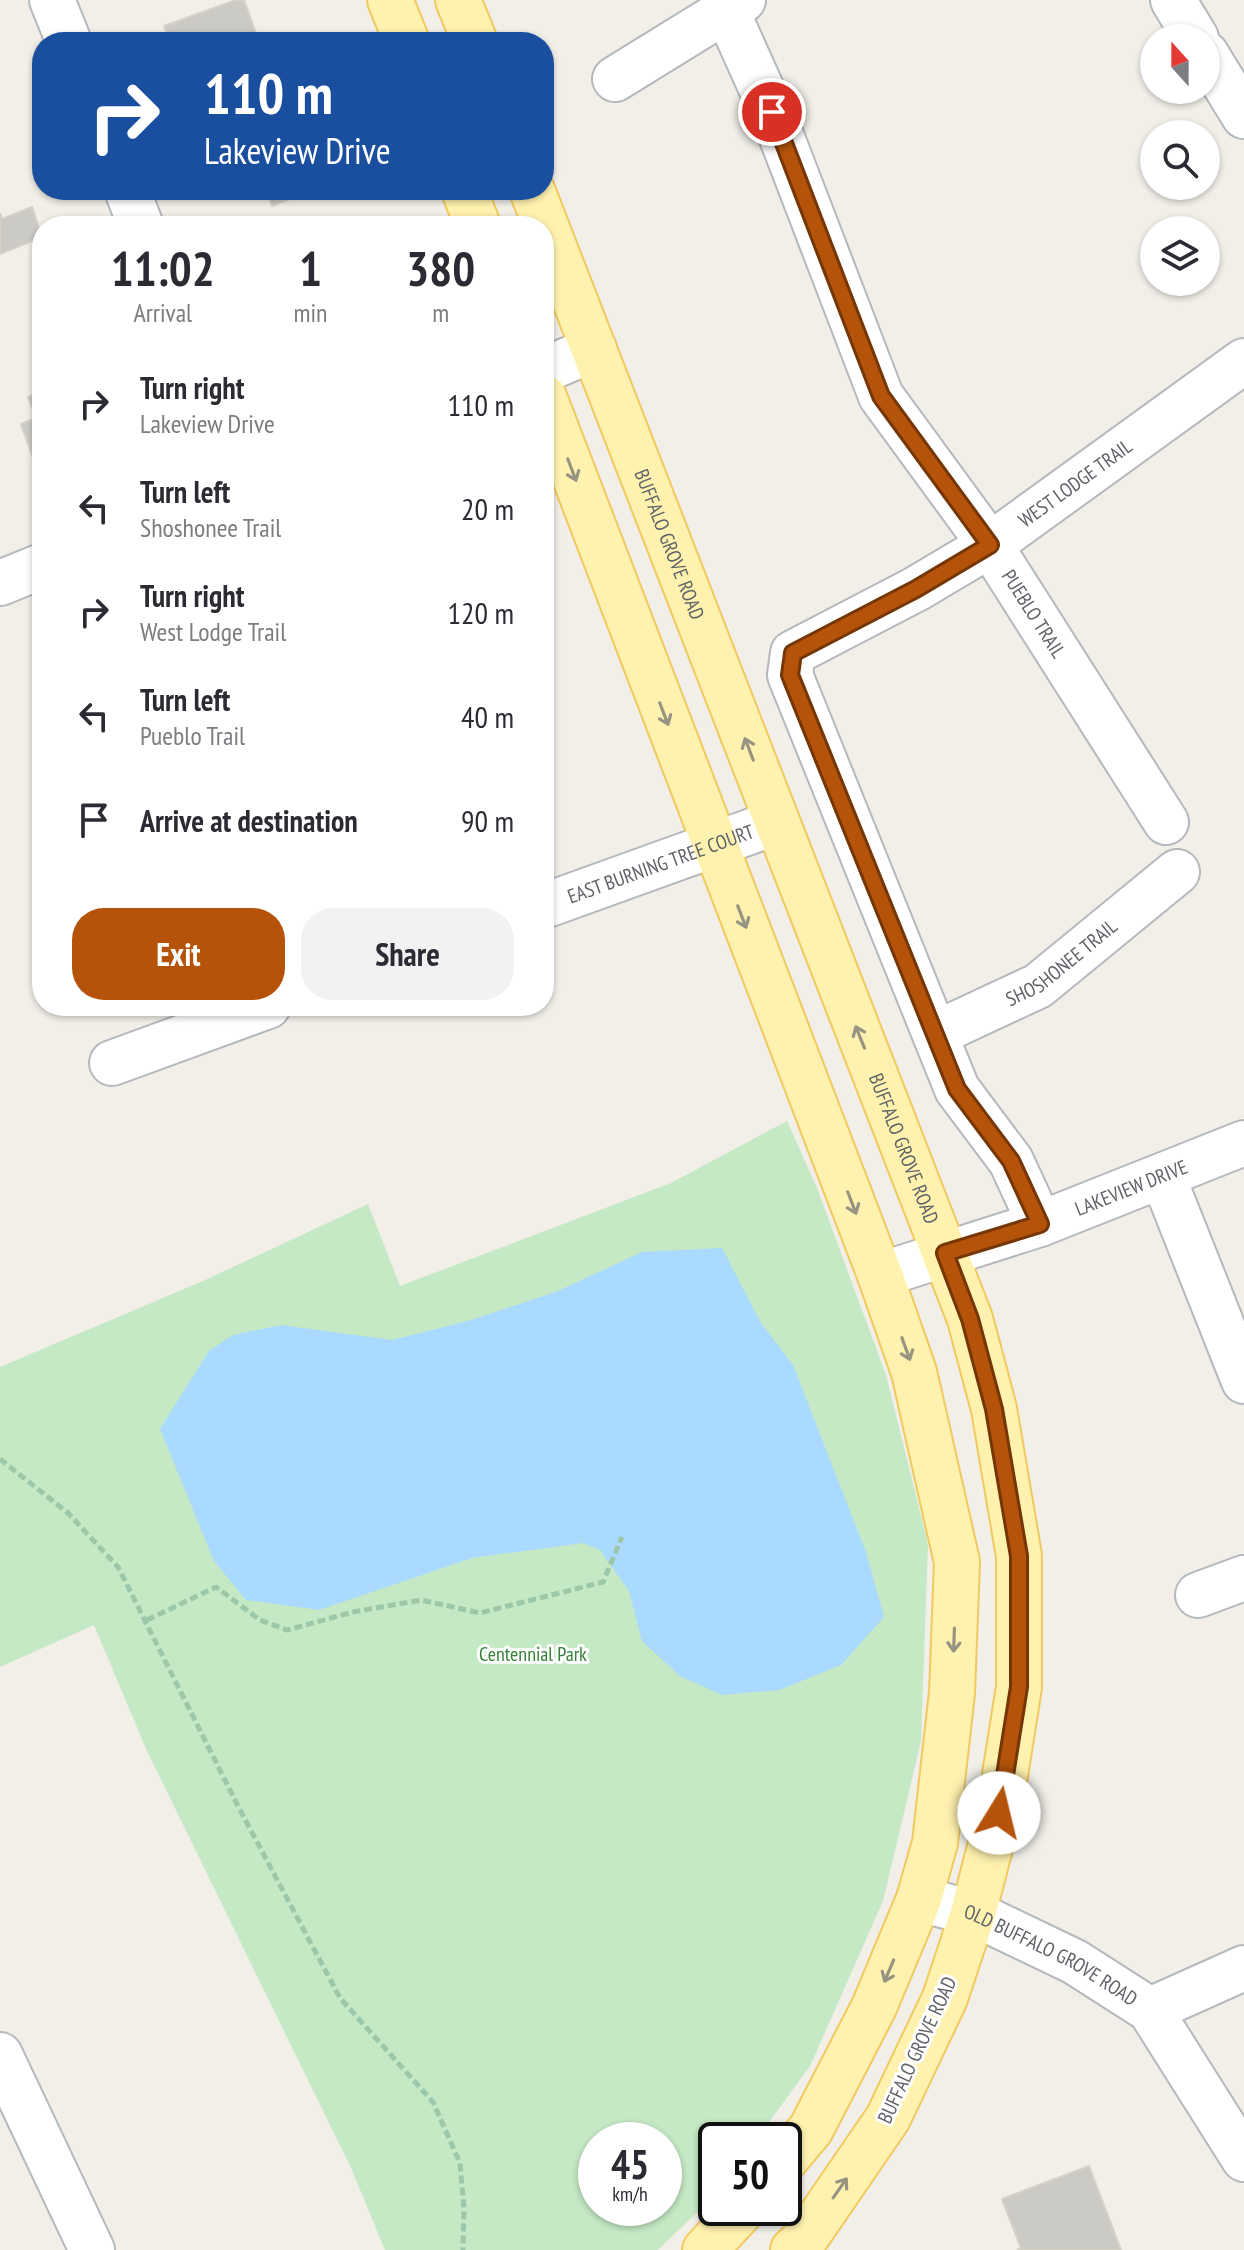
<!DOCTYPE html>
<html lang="en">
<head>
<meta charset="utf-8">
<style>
	body { margin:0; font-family:"PT Sans Narrow",sans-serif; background:#f2f2f3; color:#2b2b33; height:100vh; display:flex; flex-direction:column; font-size:30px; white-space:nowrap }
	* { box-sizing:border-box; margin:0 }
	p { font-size:26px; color:#7c7c81 }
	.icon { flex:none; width:44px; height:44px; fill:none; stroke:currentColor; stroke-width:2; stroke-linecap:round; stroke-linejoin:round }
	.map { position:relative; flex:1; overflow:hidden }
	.side { position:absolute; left:32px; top:216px; width:522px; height:800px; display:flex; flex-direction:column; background:#fff; border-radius:32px; box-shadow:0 2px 6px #0004 }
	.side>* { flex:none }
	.banner { position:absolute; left:32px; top:32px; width:522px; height:168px; border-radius:32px; box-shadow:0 2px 6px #0004; background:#1a4fa0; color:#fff; overflow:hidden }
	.needle { width:52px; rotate:339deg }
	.fabs { position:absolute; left:1140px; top:24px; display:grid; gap:16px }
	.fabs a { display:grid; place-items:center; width:80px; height:80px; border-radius:50%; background:#fff; box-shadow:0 2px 6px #0004; font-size:40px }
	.speed { position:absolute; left:578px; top:2122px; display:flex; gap:16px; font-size:40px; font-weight:700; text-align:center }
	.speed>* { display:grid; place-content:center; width:104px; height:104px; border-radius:50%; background:#fff; box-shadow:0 2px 6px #0004; line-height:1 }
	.speed small { font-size:20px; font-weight:400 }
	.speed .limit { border:4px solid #111; border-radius:12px; background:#fff; color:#111 }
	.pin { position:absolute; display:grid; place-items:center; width:68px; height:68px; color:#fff; margin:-34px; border:4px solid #fff; border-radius:50%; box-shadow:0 2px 8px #0007 }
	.me { position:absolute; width:88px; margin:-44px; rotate:9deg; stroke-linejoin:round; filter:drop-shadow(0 0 6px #0008) }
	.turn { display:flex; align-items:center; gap:28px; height:168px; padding:0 40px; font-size:36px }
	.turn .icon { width:104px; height:104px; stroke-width:2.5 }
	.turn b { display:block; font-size:56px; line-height:68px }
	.eta { display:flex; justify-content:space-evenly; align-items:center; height:136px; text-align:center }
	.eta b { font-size:48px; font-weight:600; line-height:56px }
	.primary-button { display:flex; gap:16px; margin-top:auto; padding:16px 40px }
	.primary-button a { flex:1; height:92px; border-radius:32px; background:#b45309; color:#fff; font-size:32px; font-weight:600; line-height:92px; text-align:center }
	.primary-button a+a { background:#f2f2f3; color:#2b2b33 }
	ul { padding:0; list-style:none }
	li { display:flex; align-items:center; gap:24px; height:104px; padding:0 40px }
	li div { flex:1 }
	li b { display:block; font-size:30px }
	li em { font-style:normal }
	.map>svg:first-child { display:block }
</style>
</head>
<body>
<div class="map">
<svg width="1244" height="2250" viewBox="0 0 1244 2250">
	<rect width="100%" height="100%" fill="#f1efe8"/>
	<path fill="#c5e8c5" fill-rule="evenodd" d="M 787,1121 L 817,1188 L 886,1375 L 928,1544 L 921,1741 L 883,1901 L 810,2066 L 756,2140 L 716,2140 L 716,2194 L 658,2250 L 385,2250 L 352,2170 L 147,1751 L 94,1625 L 0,1667 L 0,1367 L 203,1281 L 368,1204 L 400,1286 L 671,1183 ZM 596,2140 L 664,2140 L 664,2208 L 596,2208 Z"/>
	<path fill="#aadaff" d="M 722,1248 L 761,1323 L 793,1365 L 866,1552 L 884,1617 L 841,1665 L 779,1690 L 722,1695 L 680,1676 L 642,1641 L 629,1591 L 600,1550 L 583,1543 L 472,1558 L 319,1610 L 246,1600 L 214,1561 L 160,1429 L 209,1351 L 233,1335 L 281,1325 L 392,1340 L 471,1320 L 558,1291 L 642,1252 Z"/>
	<path fill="#cccac5" stroke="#d6d1c6" stroke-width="2" d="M 236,0 L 244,0 L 259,42 L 170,42 L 164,26 Z
		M 266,190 L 312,190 L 272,206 Z
		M 32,207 L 42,237 L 0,254 L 0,213 L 2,219 Z
		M 42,391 L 42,454 L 33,457 L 21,424 L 36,418 L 28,397 Z
		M 1089,2166 L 1121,2250 L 1017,2250 L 1021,2248 L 1002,2199 Z"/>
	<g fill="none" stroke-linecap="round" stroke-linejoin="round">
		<g stroke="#b5b8bc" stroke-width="48">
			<g id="minor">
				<path d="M 52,0 L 69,42"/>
				<path d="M 1173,0 L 1196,38"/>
				<path id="s1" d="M 727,12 L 772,112 L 881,396 L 990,545 L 1166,822"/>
				<path d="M 1206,54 L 1244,116"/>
				<path d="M 615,79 L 743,0"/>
				<path d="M 127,190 L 141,226"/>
				<path d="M 544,370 L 594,349"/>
				<path d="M 0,583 L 42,566"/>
				<path id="s2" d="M 544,906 L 777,822"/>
				<path id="s3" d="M 935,1034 L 1038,986 L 1177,872"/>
				<path d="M 112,1063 L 268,1006"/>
				<path d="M 1163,1177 L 1244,1381"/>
				<path id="s4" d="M 1040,1224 L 1011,1161 L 957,1089 L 790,675 L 793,653 L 916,589 L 990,545 L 1244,361"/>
				<path id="s5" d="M 880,1275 L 1040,1224 L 1244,1143"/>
				<path d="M 1198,1595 L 1244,1578"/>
				<path id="s6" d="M 919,1899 L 973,1913 L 1075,1962 L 1150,2010 L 1244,2159"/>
				<path d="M 1150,2010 L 1244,1968"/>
				<path d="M 0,2055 L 92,2250"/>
			</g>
		</g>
		<g stroke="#f2c960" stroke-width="48">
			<g id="major">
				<path d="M 390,0 L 407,42"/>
				<path d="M 458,0 L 475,42"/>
				<path d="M 464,190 L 478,226"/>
				<path id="s7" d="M 532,190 L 970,1319 L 994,1409 L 1019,1556 L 1019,1687 L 999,1813 L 973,1913 L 945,1998 L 888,2118 L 805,2239 L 793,2250"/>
				<path d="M 544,397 L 880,1275 L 914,1372 L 957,1562 L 952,1693 L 935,1843 L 919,1899 L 874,2007 L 811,2129 L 784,2161"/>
				<path d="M 705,2250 L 744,2208"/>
			</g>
		</g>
		<path stroke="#9cc7a9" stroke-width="5" stroke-dasharray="8 4" stroke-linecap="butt" d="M 0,1459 L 68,1513 L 118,1567 L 239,1808 L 340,1998 L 433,2102 L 460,2163 L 464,2208 L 463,2250
			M 147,1620 L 216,1587 L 260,1620 L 287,1630 L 353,1612 L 421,1600 L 480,1613 L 603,1582 L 622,1537"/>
		<use href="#minor" stroke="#fff" stroke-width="44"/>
		<use href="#major" stroke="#fff2af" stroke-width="44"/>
	</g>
	<defs><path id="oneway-shaft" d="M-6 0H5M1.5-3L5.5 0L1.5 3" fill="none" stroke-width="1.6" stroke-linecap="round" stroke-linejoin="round" transform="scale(2)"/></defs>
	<g stroke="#979581">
		<use href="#oneway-shaft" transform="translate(572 470) rotate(69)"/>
		<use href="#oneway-shaft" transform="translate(664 714) rotate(69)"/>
		<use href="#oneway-shaft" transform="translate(749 749) rotate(-111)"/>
		<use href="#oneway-shaft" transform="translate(742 917) rotate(69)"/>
		<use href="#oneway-shaft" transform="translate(860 1037) rotate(-112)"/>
		<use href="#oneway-shaft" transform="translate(852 1203) rotate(69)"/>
		<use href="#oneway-shaft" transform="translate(906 1349) rotate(70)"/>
		<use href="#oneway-shaft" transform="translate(954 1640) rotate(92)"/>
		<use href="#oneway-shaft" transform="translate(889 1971) rotate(113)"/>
		<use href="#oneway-shaft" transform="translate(840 2188) rotate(-55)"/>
	</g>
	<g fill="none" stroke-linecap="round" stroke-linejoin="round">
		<g stroke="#753606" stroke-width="20">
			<path id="route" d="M 772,112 L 881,396 L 990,545 L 916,589 L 793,653 L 790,675 L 957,1089 L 1011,1161 L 1040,1224 L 945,1253 L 970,1319 L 994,1409 L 1019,1556 L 1019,1687 L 999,1813"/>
		</g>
		<use href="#route" stroke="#b45309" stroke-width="14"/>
	</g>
	<g text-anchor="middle" stroke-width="6" stroke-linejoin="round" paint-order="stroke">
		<g font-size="20" fill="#5f6368" stroke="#fff">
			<text dy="7" stroke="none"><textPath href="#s4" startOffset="958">WEST LODGE TRAIL</textPath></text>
			<text dy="7" stroke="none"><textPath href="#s7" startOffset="380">BUFFALO GROVE ROAD</textPath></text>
			<text dy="7" stroke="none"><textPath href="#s1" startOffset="680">PUEBLO TRAIL</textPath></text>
			<text dy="7" stroke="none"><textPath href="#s2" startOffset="124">EAST BURNING TREE COURT</textPath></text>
			<text dy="7" stroke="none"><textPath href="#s3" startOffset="146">SHOSHONEE TRAIL</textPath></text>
			<text dy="7" stroke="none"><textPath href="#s7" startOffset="1028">BUFFALO GROVE ROAD</textPath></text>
			<text dy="7" stroke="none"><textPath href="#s5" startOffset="266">LAKEVIEW DRIVE</textPath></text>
			<text dy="7" stroke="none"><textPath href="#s6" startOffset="144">OLD BUFFALO GROVE ROAD</textPath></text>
			<text transform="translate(917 2050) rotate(-65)" y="7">BUFFALO GROVE ROAD</text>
		</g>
		<g font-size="20" fill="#348238" stroke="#fff">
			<text x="533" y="1661">Centennial Park</text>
		</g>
	</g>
</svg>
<div class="fabs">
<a><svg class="needle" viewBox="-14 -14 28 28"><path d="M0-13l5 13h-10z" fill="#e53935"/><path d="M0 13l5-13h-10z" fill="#7c7c81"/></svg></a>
<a><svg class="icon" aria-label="search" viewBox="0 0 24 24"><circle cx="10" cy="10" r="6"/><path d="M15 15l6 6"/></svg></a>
<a><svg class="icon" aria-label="layers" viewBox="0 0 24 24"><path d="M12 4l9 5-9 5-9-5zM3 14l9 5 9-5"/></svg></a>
</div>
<div class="speed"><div>45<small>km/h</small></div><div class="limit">50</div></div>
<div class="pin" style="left:772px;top:112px;background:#d93025"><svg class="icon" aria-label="arrive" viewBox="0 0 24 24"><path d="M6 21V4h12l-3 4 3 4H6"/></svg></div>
<svg class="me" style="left:999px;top:1813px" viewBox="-20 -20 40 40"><circle r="19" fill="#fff"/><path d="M0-13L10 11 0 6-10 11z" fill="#b45309"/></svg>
<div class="banner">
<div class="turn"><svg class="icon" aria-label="right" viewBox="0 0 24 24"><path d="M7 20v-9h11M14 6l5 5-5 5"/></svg><div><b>110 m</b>Lakeview Drive</div></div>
</div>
<section class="side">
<div class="eta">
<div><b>11:02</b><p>Arrival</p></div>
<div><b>1</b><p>min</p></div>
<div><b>380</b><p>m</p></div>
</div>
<ul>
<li><svg class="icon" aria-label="right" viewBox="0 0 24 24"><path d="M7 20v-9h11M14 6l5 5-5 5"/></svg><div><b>Turn right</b><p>Lakeview Drive</p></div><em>110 m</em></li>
<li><svg class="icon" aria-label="left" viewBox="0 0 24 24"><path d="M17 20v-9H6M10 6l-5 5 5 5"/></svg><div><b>Turn left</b><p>Shoshonee Trail</p></div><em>20 m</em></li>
<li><svg class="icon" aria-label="right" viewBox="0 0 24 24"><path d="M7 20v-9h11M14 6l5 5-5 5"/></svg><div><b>Turn right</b><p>West Lodge Trail</p></div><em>120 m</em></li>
<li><svg class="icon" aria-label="left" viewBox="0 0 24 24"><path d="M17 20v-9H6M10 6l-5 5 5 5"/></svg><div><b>Turn left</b><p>Pueblo Trail</p></div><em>40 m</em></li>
<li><svg class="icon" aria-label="arrive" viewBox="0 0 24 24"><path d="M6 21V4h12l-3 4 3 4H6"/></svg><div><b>Arrive at destination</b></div><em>90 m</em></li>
</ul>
<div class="primary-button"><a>Exit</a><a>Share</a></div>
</section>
</div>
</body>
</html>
